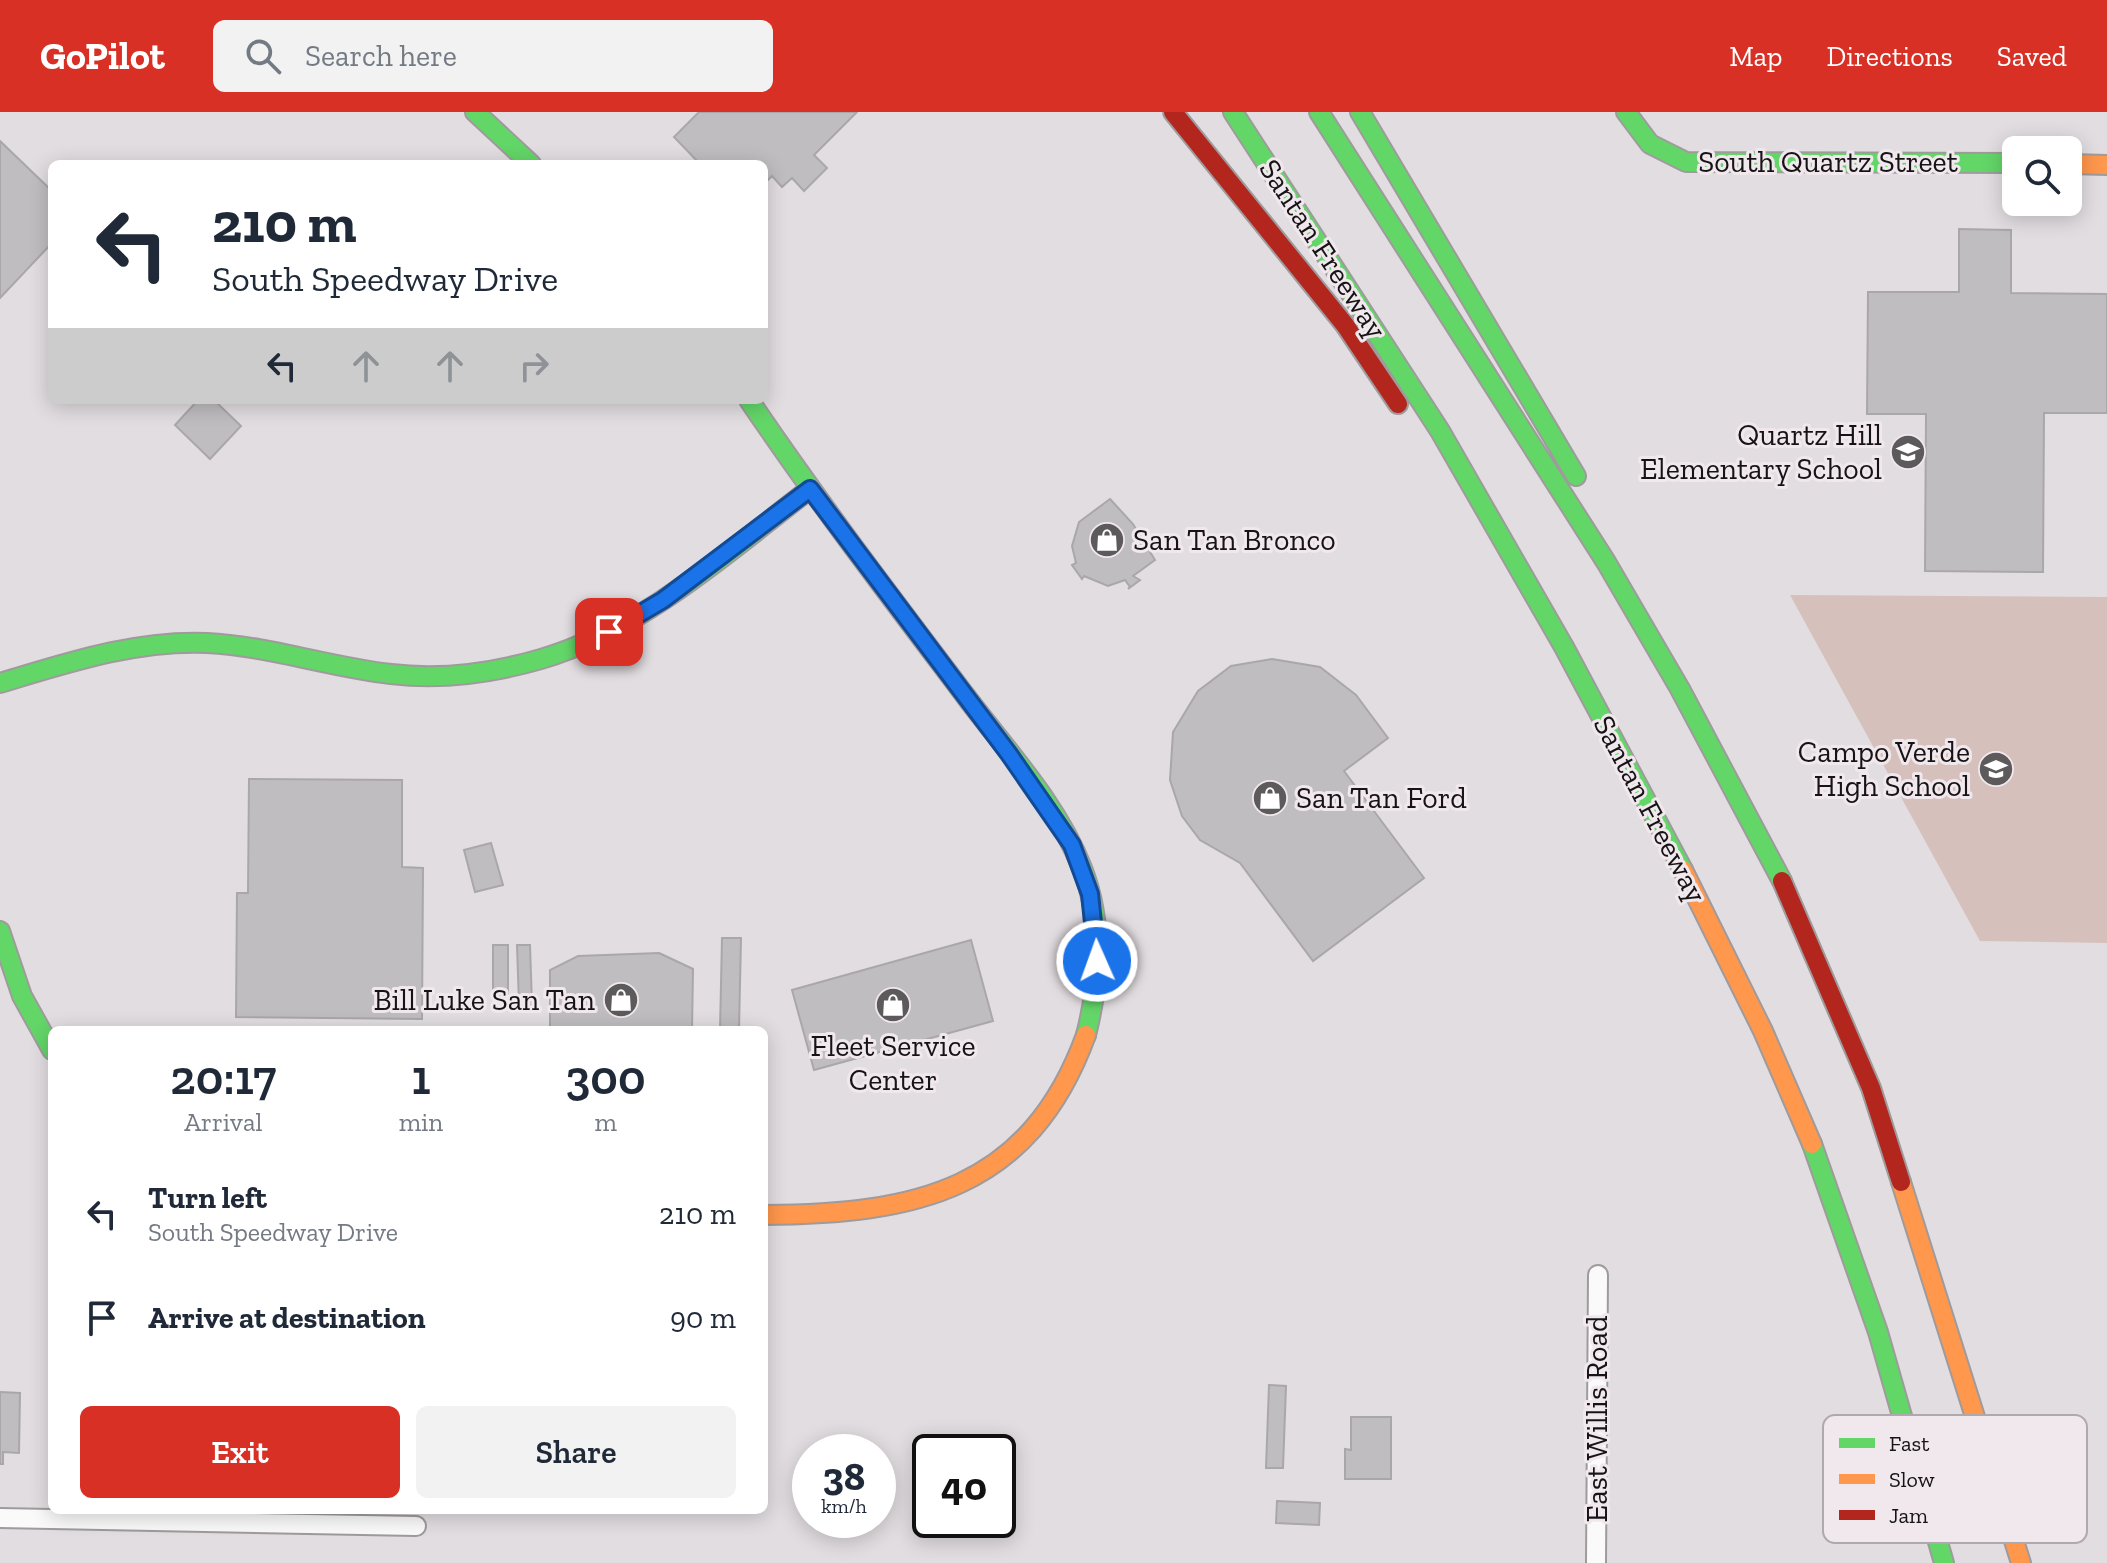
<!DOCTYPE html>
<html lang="en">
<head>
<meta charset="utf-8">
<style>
	body { margin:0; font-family:"Zilla Slab",serif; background:#f2f2f3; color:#1f2937; height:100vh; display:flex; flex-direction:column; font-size:30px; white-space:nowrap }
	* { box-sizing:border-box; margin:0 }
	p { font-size:26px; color:#747a83 }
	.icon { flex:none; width:44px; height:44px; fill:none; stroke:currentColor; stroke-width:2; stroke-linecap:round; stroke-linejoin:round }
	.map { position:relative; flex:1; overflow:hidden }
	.details { position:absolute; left:48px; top:914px; width:720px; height:488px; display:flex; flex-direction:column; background:#fff; border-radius:12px; box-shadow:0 4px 20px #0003 }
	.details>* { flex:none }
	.banner { position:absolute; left:48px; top:48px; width:720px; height:244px; border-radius:12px; box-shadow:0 4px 20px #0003; background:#fff; color:#1f2937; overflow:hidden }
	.buttons { position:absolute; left:2002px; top:24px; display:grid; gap:16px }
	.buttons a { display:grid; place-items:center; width:80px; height:80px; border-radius:12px; background:#fff; box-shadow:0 4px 20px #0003; font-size:40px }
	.speed { position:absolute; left:792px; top:1322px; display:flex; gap:16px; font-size:40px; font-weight:700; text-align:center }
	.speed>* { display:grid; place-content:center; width:104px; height:104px; border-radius:50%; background:#fff; box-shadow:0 4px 20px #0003; line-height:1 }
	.speed small { font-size:20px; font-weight:400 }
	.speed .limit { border:4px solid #111; border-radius:12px; background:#fff; color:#111 }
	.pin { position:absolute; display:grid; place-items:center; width:68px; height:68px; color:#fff; margin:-34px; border-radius:16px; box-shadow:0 4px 12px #0006 }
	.me { position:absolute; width:88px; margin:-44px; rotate:358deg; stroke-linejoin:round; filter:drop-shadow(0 0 6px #0008) }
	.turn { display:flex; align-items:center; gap:28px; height:168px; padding:0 32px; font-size:36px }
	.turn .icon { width:104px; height:104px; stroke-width:2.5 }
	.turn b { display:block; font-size:56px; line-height:68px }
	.lanes { display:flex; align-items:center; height:76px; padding:0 32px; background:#0003; justify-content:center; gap:40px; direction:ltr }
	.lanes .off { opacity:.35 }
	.eta { display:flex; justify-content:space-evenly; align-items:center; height:136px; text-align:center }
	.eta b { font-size:48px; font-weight:600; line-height:56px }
	.action { display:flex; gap:16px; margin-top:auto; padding:16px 32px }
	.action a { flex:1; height:92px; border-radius:12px; background:#d93025; color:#fff; font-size:32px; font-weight:600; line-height:92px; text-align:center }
	.action a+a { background:#f2f2f3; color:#1f2937 }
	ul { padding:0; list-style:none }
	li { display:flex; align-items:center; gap:24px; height:104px; padding:0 32px }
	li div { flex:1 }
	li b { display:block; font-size:30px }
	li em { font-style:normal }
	header { display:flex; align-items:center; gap:48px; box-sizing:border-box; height:112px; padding:0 40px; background:#d93025; color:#fff }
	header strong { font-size:38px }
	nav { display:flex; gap:44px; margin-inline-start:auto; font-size:28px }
	.search { width:560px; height:72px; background:#f2f2f3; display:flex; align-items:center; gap:20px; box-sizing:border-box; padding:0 28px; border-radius:12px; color:#747a83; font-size:30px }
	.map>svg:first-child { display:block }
</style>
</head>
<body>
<header>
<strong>GoPilot</strong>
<div class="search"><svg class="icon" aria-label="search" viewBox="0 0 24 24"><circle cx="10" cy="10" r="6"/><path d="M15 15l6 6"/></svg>Search here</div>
<nav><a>Map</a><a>Directions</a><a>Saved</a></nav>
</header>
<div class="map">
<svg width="2107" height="1451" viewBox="0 0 2107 1451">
	<rect width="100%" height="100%" fill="#e2dde0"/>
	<path fill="#d6c0bc" d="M 1790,483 L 2107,485 L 2107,831 L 1980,829 Z"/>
	<path fill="#c0bdc0" stroke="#aaa7aa" stroke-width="2" d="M 699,0 L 857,0 L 814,43 L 827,56 L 804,79 L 792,66 L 782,75 L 772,64 L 764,72 L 764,52 L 700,52 L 674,25 Z
		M 0,29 L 52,79 L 52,131 L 0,186 Z
		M 1959,117 L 2011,118 L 2011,181 L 2107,182 L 2107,301 L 2044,301 L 2043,460 L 1925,459 L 1926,302 L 1867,302 L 1868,180 L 1959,180 Z
		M 198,288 L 214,288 L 241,314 L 210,347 L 175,313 Z
		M 1110,387 L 1133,412 L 1155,448 L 1133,464 L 1140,468 L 1128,477 L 1130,475 L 1125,468 L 1108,474 L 1084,464 L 1082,467 L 1072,453 L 1076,451 L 1072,434 L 1079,410 Z
		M 1272,547 L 1320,555 L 1356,583 L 1388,626 L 1344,659 L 1424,766 L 1313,849 L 1240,751 L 1200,728 L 1182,704 L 1170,668 L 1173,620 L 1198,579 L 1231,554 Z
		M 249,667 L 402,668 L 402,755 L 423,756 L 422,907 L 236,905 L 237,781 L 248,781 Z
		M 491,731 L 503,773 L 475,780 L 464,738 Z
		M 722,826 L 741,826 L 739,918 L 720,918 Z
		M 971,828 L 993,909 L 814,958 L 792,878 Z
		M 493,833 L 508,833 L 508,883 L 493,883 Z
		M 517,833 L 530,833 L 532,893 L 519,893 Z
		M 659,841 L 693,857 L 692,918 L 550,918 L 550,858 L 578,844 Z
		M 1269,1273 L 1286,1274 L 1283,1356 L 1266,1356 Z
		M 0,1280 L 20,1281 L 19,1341 L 3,1340 L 3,1352 L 0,1352 Z
		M 1351,1305 L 1391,1305 L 1391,1367 L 1345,1367 L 1345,1337 L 1351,1338 Z
		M 1277,1389 L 1320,1391 L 1319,1413 L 1276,1411 Z"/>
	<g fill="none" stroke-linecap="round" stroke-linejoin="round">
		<g stroke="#9f9b9d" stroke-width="22">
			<path id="street" d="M 0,1406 L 416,1414
				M 1596,1451 L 1598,1163"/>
		</g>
		<g stroke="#9f9b9d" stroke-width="22">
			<path id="fast" d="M 475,0 L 531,52
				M 1233,0 L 1440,319 L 1564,535 L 1683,758
				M 1319,0 L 1606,450 L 1680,577 L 1782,769
				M 1360,0 L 1576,364
				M 1626,0 L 1650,32 L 1686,50 L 2016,51
				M 749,288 C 818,390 893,488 967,586 C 1008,640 1057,692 1082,756 C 1103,810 1100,868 1086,923
				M 0,571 C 67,551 135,528 207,531 C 269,534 329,555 391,562 C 441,568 493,561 541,547 C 645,516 726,441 810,377
				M 0,819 L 22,884 L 52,938
				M 1812,1032 L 1878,1220 L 1944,1451"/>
		</g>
		<g stroke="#9f9b9d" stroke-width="22">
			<path id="slow" d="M 2068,52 L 2107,53
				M 1683,758 L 1763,919 L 1812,1032
				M 1901,1070 L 2021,1451
				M 764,1103 C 915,1102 1029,1079 1086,923"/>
		</g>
		<g stroke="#9f9b9d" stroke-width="22">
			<path id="jam" d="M 1173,0 L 1345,213 L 1398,292
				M 1782,769 L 1871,976 L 1901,1070"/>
		</g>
		<use href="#street" stroke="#fbfafa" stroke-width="18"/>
		<use href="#fast" stroke="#63d668" stroke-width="18"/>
		<use href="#slow" stroke="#ff974d" stroke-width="18"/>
		<use href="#jam" stroke="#b3261e" stroke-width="18"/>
	</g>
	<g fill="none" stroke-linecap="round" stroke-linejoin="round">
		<g stroke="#114b97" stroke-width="20">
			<path id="route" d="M 609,520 L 663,488 L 810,377 L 1009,642 L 1072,733 L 1090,782 L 1097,849"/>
		</g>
		<use href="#route" stroke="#1a73e8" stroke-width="14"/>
	</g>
	<defs>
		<g id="school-disc" transform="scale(1.8)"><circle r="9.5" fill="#5d5a5c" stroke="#f1e8ee"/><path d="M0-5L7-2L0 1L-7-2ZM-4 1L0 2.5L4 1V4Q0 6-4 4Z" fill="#fff"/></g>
		<g id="shop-disc" transform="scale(1.8)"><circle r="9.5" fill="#5d5a5c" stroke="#f1e8ee"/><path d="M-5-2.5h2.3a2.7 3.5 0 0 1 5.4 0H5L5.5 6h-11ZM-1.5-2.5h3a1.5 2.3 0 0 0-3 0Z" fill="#fff"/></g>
	</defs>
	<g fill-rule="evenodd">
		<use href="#school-disc" x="1908" y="340"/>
		<use href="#shop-disc" x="1107" y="428"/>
		<use href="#school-disc" x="1996" y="657"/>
		<use href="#shop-disc" x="1270" y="686"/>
		<use href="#shop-disc" x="621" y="888"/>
		<use href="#shop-disc" x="893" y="893"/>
	</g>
	<g text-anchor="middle" stroke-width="6" stroke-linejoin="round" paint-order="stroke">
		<g font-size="30" fill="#161315" stroke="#f1e8ee">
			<text x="1828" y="60">South Quartz Street</text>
			<text transform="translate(1323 137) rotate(57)" y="10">Santan Freeway</text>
			<text transform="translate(1650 697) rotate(62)" y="10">Santan Freeway</text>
			<text transform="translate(1597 1307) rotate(-90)" y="10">East Willis Road</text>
		</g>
		<g font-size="30" fill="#161315" stroke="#f1e8ee" text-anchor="end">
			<text x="1882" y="333">Quartz Hill<tspan x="1882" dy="34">Elementary School</tspan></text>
			<text x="1133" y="438" text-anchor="start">San Tan Bronco</text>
			<text x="1970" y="650">Campo Verde<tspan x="1970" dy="34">High School</tspan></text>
			<text x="1296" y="696" text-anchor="start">San Tan Ford</text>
			<text x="595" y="898">Bill Luke San Tan</text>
			<text x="893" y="944" text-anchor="middle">Fleet Service<tspan x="893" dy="34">Center</tspan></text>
		</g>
	</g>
	<rect x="1823" y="1303" width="264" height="128" rx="12" fill="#f1e8ee" stroke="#afa8ad" stroke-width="2"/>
	<rect x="1839" y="1326" width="36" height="10" fill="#63d668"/>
	<rect x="1839" y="1362" width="36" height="10" fill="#ff974d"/>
	<rect x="1839" y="1398" width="36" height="10" fill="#b3261e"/>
	<g font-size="22" fill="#161315">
		<text x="1889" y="1339">Fast</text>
		<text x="1889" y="1375">Slow</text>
		<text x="1889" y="1411">Jam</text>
	</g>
</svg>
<div class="buttons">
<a><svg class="icon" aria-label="search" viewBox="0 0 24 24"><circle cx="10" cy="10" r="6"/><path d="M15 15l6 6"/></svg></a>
</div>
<div class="speed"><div>38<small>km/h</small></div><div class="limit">40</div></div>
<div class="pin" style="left:609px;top:520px;background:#d93025"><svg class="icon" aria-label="arrive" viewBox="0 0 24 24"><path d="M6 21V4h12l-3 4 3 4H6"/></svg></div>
<svg class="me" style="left:1097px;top:849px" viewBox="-20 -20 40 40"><circle r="17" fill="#1a73e8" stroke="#fff" stroke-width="3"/><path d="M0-11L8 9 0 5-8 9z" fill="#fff"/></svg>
<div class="banner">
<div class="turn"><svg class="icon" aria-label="left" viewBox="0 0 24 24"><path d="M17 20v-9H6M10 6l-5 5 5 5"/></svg><div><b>210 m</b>South Speedway Drive</div></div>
<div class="lanes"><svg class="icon" aria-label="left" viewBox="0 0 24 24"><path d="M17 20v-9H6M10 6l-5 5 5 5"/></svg><svg class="icon off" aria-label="ahead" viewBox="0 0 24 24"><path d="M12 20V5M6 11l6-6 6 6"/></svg><svg class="icon off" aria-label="ahead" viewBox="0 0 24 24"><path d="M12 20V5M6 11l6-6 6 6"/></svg><svg class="icon off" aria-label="right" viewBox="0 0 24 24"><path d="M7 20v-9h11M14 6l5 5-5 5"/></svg></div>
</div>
<section class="details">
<div class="eta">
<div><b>20:17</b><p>Arrival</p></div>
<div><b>1</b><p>min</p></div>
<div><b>300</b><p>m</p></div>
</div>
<ul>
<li><svg class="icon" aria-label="left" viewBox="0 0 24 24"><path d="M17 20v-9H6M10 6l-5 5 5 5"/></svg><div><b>Turn left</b><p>South Speedway Drive</p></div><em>210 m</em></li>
<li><svg class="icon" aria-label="arrive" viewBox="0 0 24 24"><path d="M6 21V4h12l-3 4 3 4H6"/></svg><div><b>Arrive at destination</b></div><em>90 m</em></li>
</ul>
<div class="action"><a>Exit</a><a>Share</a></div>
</section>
</div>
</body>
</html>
